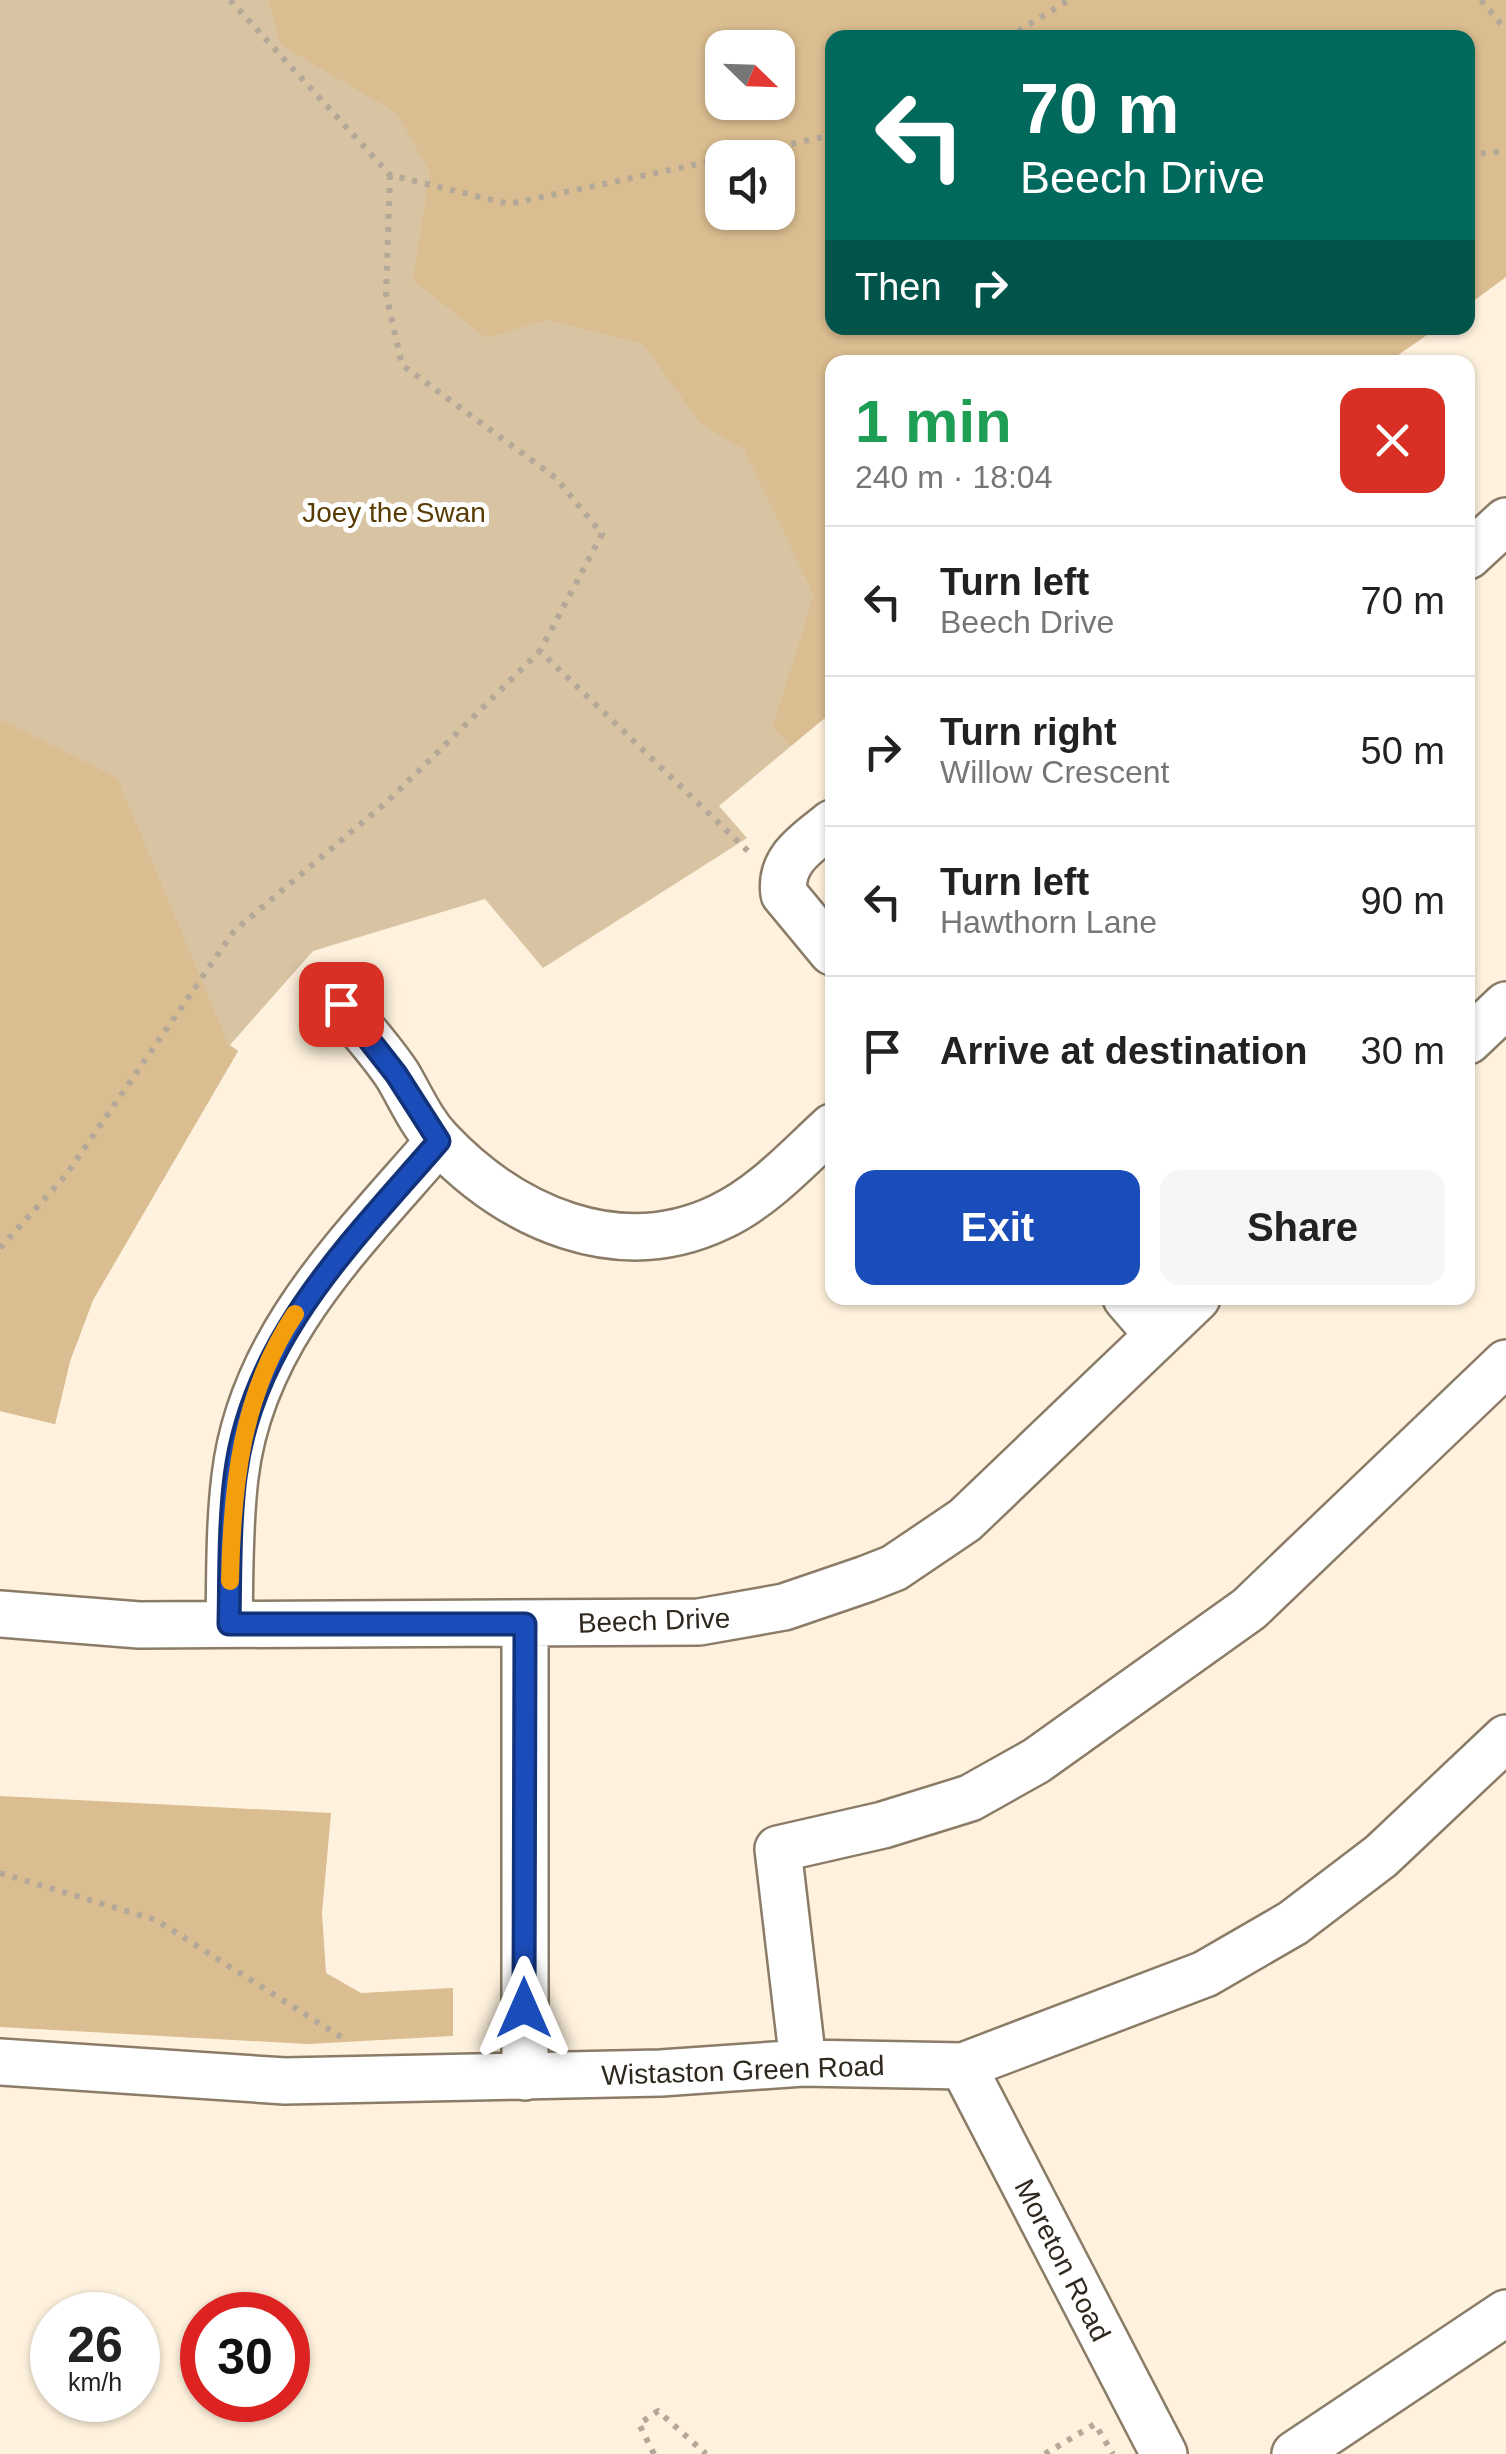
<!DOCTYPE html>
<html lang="en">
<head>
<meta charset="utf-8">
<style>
	body { margin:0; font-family:Helvetica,sans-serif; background:#f6f6f6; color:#222; height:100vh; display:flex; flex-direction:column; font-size:38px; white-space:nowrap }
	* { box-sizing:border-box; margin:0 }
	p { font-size:32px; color:#767676 }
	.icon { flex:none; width:55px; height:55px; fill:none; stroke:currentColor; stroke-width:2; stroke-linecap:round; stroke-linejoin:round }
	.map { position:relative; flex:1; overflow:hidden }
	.panel { position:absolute; left:825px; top:355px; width:650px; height:950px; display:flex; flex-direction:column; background:#fff; border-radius:20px; box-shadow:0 2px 8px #0004 }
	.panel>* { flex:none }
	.guide { position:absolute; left:825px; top:30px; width:650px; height:305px; border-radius:20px; box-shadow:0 2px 8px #0004; background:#00695c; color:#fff; overflow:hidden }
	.needle { width:65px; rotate:113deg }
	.tools { position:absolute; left:705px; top:30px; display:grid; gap:20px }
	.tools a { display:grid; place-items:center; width:90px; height:90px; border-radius:20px; background:#fff; box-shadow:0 2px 8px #0004; font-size:50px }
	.speed { position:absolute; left:30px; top:2292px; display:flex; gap:20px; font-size:50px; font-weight:700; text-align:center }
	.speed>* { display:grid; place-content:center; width:130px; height:130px; border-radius:50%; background:#fff; box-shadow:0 2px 8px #0004; line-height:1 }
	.speed small { font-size:25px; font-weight:400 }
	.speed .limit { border:15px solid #d22; background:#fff; color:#111 }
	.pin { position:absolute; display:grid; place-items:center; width:85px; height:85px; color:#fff; margin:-42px; border-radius:20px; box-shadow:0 5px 15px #0006 }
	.me { position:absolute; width:110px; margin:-55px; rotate:0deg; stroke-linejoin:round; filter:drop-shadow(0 0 8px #0008) }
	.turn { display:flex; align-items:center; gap:35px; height:210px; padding:0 30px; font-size:45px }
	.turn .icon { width:130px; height:130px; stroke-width:2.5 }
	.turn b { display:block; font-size:70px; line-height:85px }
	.then { display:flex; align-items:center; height:95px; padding:0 30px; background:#0003; gap:20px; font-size:38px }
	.round { display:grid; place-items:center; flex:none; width:105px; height:105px; border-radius:20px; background:#f6f6f6 }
	.summary { display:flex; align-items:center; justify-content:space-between; height:170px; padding:0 30px }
	h1 { font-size:60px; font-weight:700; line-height:75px; color:#1e9e55 }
	.action { display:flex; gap:20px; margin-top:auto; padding:20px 30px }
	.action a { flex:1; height:115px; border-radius:20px; background:#1b4dba; color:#fff; font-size:40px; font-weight:700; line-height:115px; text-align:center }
	.action a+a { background:#f6f6f6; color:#222 }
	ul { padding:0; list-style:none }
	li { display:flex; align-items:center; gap:30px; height:150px; padding:0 30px; border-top:2px solid #e0e0e0 }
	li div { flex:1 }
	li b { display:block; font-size:38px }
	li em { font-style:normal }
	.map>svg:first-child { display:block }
</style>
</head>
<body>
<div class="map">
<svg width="1506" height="2454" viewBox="0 0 1506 2454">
	<rect width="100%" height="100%" fill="#fef1dd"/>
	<path fill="#d8c3a2" d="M 0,0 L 566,0 L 832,556 L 832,712 L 719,806 L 747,838 L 543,968 L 485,899 L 313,951 L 230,1045 L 238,1051 L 93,1300 L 70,1361 L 55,1424 L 0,1411 Z"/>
	<path fill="#dabd90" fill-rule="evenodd" d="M 268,0 L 1506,0 L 1506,277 L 1468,305 L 1468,38 L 832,38 L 832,328 L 1437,328 L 1388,362 L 832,362 L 832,712 L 790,746 L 773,727 L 814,595 L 744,449 L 702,425 L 643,344 L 547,320 L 486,338 L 413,280 L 430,172 L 397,113 L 281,45 ZM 722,48 L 778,48 L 778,102 L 722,102 ZM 722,158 L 778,158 L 778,212 L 722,212 Z
		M 0,719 L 117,778 L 229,1046 L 238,1051 L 93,1300 L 70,1361 L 55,1424 L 0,1411 Z
		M 0,1796 L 331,1813 L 322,1913 L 326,1973 L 361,1993 L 453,1988 L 453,2036 L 308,2044 L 0,2027 Z"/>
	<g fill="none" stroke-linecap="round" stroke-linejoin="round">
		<g stroke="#8a7c66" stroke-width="50">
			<path id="minor" d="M 1468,556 L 1506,521
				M 832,823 C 808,843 779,859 784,894 L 832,952
				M 341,1004 C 360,1028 382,1051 398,1076 C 411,1098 421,1122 439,1141 C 511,1217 618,1266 720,1217 C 763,1197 797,1159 832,1127
				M 1468,1041 L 1506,1005
				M 1126,1298 L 1158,1335
				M 0,1614 L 139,1625 L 699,1622 L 784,1607 L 866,1579 L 894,1568 L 965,1520 L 1197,1298
				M 229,1624 C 230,1575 229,1526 235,1477 C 251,1338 352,1242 439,1141
				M 525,1624 L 525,2077
				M 0,2062 L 285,2081 L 661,2073 L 803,2063 L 963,2066 L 1205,1974 L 1293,1923 L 1381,1856 L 1506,1738
				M 803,2063 L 778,1849 L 883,1825 L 970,1798 L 1036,1761 L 1249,1609 L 1506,1363
				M 963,2066 L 1164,2454
				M 1295,2454 L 1506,2313"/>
		</g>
		<path stroke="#b4a999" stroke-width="6" stroke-dasharray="5 8" stroke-linecap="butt" d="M 230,0 L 390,175 L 509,204 L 722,159
			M 1481,0 L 1506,30
			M 1007,38 L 1069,0
			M 1468,155 L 1506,151
			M 728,158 L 832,135
			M 390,175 L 386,294 L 402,365 L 556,478 L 602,534 L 540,651 L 750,853
			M 0,1248 L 66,1175 L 234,931 L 389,800 L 540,651
			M 0,1873 L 156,1920 L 341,2037
			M 654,2454 L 639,2424 L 658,2411 L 706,2454
			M 1045,2454 L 1095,2424 L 1113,2454"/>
		<use href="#minor" stroke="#fff" stroke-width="45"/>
	</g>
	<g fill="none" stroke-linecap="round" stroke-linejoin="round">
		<g stroke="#123279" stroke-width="25">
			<path id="route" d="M 341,1004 L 396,1074 L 439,1141 C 352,1242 252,1338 235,1477 C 229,1526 230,1575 229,1624 L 525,1624 L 524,2008"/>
		</g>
		<use href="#route" stroke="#1b4dba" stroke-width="18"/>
		<path stroke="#f59e0b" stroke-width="18" d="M 230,1581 C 232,1486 241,1395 295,1314"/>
	</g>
	<g text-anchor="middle" stroke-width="10" stroke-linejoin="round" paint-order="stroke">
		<g font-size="28" fill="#583c01" stroke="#fff">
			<text x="394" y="522">Joey the Swan</text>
		</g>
		<g font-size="28" fill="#2e281f" stroke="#fff">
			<text transform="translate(654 1620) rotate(-2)" y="10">Beech Drive</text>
			<text transform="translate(743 2070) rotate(-2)" y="10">Wistaston Green Road</text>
			<text transform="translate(1063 2260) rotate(63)" y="10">Moreton Road</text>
		</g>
	</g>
</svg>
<div class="tools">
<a><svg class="needle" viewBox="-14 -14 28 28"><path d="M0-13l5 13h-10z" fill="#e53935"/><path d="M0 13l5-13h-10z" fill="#767676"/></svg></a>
<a><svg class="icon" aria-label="sound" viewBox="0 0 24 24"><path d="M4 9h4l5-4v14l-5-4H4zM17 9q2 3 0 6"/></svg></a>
</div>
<div class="speed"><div>26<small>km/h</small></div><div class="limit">30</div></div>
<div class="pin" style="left:341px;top:1004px;background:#d93025"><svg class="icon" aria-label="arrive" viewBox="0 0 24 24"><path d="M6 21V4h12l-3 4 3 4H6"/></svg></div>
<svg class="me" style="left:524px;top:2008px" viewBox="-20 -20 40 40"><path d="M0-17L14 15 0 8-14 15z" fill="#1b4dba" stroke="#fff" stroke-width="4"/></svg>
<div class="guide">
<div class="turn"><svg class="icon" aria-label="left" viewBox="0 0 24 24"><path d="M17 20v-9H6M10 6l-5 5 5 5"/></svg><div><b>70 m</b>Beech Drive</div></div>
<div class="then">Then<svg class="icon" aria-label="right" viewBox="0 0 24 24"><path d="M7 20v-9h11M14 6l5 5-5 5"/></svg></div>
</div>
<section class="panel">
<div class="summary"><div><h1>1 min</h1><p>240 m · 18:04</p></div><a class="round" style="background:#d93025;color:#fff"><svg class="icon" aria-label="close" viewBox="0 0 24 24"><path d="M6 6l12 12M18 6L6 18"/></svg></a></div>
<ul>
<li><svg class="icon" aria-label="left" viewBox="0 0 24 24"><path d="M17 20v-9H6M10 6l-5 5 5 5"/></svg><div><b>Turn left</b><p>Beech Drive</p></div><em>70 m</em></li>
<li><svg class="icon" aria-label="right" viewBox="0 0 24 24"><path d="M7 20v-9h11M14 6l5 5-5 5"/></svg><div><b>Turn right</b><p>Willow Crescent</p></div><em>50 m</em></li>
<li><svg class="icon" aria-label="left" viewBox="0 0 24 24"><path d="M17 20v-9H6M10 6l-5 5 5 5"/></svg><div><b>Turn left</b><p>Hawthorn Lane</p></div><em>90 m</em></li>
<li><svg class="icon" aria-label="arrive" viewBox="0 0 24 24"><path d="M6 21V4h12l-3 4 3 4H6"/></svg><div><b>Arrive at destination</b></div><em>30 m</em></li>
</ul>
<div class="action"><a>Exit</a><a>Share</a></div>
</section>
</div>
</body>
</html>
